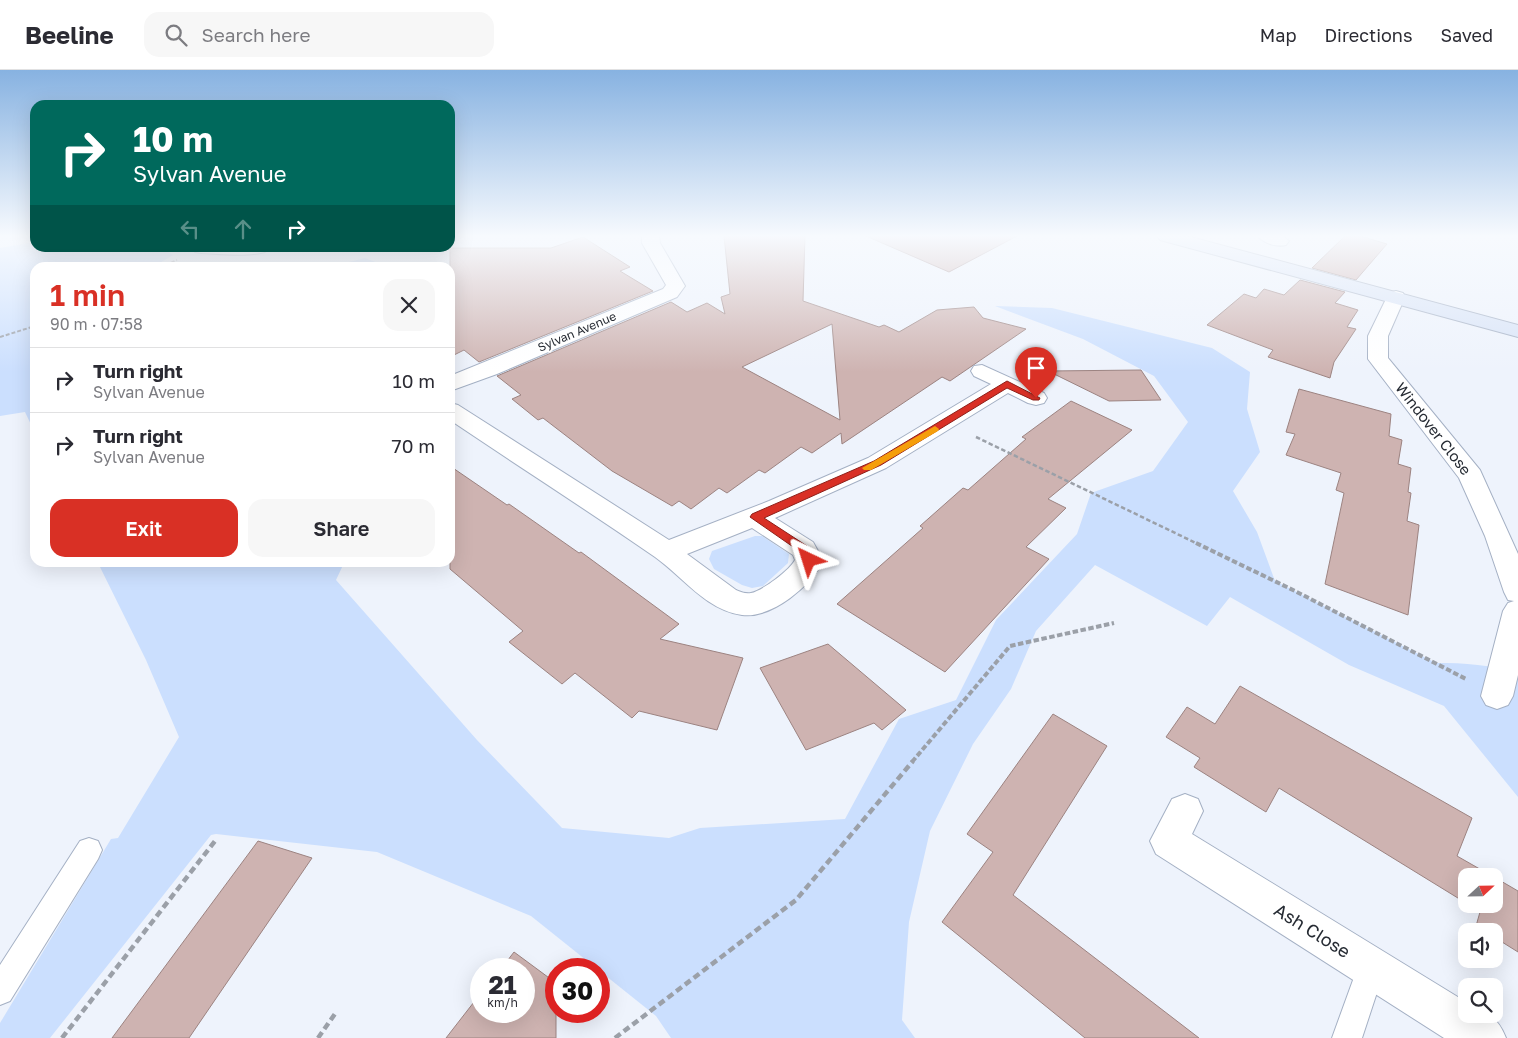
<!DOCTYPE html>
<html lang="en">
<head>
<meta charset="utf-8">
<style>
	body { margin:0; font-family:"Golos Text",sans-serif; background:#f7f7f7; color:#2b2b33; height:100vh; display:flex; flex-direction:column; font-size:19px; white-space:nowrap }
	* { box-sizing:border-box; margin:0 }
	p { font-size:16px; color:#7c7c81 }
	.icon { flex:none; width:28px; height:28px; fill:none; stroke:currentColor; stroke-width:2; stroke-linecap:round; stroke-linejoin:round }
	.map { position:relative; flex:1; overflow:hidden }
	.panel { position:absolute; left:30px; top:192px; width:425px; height:305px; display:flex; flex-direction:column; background:#fff; border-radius:15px; box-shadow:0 5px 20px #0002 }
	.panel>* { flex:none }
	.guide { position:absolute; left:30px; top:30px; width:425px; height:152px; border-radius:15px; box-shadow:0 5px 20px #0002; background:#00695c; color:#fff; overflow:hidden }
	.needle { width:32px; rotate:68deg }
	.fabs { position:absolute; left:1458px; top:798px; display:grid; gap:10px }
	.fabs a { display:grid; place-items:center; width:45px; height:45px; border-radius:10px; background:#fff; box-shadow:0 5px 20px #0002; font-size:25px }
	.speed { position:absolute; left:470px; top:888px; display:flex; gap:10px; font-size:25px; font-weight:700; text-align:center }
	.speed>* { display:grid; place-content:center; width:65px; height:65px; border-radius:50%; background:#fff; box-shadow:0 5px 20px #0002; line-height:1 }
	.speed small { font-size:12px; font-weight:400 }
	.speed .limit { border:8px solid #d22; background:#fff; color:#111 }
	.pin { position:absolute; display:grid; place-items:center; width:42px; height:42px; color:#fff; margin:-51px -21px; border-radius:50% 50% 50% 0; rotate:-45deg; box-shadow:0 0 5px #0007 }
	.pin .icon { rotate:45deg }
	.me { position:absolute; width:55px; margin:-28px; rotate:319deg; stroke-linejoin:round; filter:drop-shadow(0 0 4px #0008) }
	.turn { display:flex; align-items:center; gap:18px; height:105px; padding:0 20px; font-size:22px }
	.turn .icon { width:65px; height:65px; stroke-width:2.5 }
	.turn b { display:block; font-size:35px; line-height:42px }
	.lanes { display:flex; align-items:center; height:48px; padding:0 20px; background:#0003; justify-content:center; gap:25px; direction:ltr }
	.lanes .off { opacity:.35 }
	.round { display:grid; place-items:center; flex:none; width:52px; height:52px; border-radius:15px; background:#f7f7f7 }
	.overview { display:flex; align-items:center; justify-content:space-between; height:85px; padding:0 20px }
	h1 { font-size:30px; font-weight:600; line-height:38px; color:#d93025 }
	.action { display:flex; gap:10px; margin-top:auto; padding:10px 20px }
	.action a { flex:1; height:58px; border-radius:15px; background:#d93025; color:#fff; font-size:20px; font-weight:600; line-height:58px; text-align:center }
	.action a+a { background:#f7f7f7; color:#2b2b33 }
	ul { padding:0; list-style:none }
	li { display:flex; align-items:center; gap:15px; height:65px; padding:0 20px; border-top:1px solid #e1e1e2 }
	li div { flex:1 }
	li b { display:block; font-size:19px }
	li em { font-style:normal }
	header { display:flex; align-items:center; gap:30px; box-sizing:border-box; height:70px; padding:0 25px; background:#fff; border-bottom:1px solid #e1e1e2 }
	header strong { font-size:24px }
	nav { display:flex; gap:28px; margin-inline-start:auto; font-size:18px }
	.search { width:350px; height:45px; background:#f7f7f7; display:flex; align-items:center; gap:12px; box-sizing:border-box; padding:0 18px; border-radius:15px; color:#7c7c81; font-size:19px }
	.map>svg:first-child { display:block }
</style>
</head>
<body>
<header>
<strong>Beeline</strong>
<div class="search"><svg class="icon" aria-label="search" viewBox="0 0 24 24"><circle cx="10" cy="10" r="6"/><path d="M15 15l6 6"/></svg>Search here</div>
<nav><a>Map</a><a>Directions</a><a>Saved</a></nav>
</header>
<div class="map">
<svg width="1518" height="968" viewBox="0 0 1518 968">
	<rect width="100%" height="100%" fill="#eef3fc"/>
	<path fill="#cbdffe" d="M 35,172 L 35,178 L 162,178 L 173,185 L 153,197 L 35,198 L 35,363 L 25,342 L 0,346 L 0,178 Z
		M 365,188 L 378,193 L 369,197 L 329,197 Z
		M 995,236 L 1052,238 L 1212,278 L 1250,302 L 1247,339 L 1260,382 L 1233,421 L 1257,462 L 1275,511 L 1436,593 C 1464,593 1492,594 1518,605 L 1518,727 L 1444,636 L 1349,595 L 1230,527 L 1207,556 L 1095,495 L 1036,561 L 1011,619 L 973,674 L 930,761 L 909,852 L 902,950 L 915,968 L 671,968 L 656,946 L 531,846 L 377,782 L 216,764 L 211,765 L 50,968 L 0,968 L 0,953 L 111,769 L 118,768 L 179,667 L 146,590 L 98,493 L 344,493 L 336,510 L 477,670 L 562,758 L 669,768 L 700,758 L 845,749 L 899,649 L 956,630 L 996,550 L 1077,464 L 1091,423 L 1153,401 L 1188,352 L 1154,306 L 1083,269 Z
		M 755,466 L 762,466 L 789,484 L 788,493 L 763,516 L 752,518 L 742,515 L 714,499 L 709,489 L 712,481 Z"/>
	<path fill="#ceb3b1" stroke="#9c8381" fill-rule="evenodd" d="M 724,166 L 805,166 L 803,231 L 879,257 L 884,255 L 899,262 L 937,240 L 974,237 L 983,248 L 1026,259 L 950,311 L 942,307 L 842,374 L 841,363 L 812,383 L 801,377 L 765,403 L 759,400 L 727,423 L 719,418 L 691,439 L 679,431 L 672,436 L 612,401 L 543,348 L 538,350 L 512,329 L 521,325 L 497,306 L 671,232 L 687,242 L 707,233 L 725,244 L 721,227 L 730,224 ZM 832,254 L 840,350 L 742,297 Z
		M 866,166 L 1017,166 L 949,202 Z
		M 1345,166 L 1360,166 L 1387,174 L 1356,210 L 1312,198 Z
		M 583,167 L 630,197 L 620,201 L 653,221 L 479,292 L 464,280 L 450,287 L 450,178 L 551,178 Z
		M 1300,210 L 1345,222 L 1335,233 L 1358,240 L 1347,257 L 1356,259 L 1334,292 L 1330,308 L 1268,287 L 1273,280 L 1207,255 L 1244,224 L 1256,228 L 1264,219 L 1284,225 Z
		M 1141,300 L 1161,330 L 1109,331 L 1048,301 Z
		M 1299,319 L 1391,344 L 1389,366 L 1402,370 L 1398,394 L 1411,398 L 1408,422 L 1411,423 L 1407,451 L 1419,455 L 1408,545 L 1325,514 L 1344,423 L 1336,420 L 1341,403 L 1286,385 L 1295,364 L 1286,362 Z
		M 1071,331 L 1132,360 L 1048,429 L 1066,438 L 1026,477 L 1049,489 L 945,602 L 837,534 L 923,458 L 920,456 L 963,418 L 968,420 L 1026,369 L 1022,367 Z
		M 450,396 L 507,435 L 509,434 L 579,483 L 581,482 L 679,554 L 660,569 L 743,588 L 717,660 L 639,641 L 632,648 L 575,603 L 562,614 L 509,572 L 523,561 L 450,499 Z
		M 828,574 L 906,640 L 882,660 L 874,653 L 806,680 L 760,598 Z
		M 1240,616 L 1472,748 L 1457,786 L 1492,806 L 1466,806 L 1466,833 L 1279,718 L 1266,742 L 1194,697 L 1200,688 L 1166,667 L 1187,637 L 1215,654 Z
		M 1053,644 L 1107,676 L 1013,825 L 1199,968 L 1085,968 L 942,852 L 993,782 L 967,764 Z
		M 258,771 L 312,788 L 189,968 L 112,968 Z
		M 1494,807 L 1518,821 L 1518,882 L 1494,867 L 1494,861 L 1484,861 L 1476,856 L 1480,842 L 1467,834 L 1494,834 Z
		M 514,882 L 556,913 L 556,968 L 446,968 L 481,923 L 481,941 L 524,941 L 524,899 L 501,899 Z"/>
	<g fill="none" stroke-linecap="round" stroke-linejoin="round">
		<g stroke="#a4b0c4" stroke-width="2">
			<path id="lane" d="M 89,768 L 98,771 L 102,780 L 98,789 L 10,931 L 0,935 L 0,895 L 80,771 Z
				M 1371,884 L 1381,888 L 1385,898 L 1362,968 L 1332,968 L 1361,888 Z"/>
		</g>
		<g stroke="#a4b0c4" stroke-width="2">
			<path id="street" d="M 642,166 L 659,166 L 660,173 L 685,216 L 677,227 L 497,304 L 450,321 L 450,306 L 663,219 L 666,215 L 642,173 Z
				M 1258,166 L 1283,166 L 1289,171 L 1286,175 C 1277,177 1264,174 1258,166 Z
				M 192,178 L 268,178 L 265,182 C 245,187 222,184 201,183 L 195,182 Z
				M 1396,221 L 1403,223 L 1405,227 L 1388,266 L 1388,288 L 1480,400 L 1518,484 L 1518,605 L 1513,626 L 1508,635 L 1497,639 L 1486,635 L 1481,626 L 1503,541 L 1508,533 L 1514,531 L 1508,530 L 1504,522 L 1485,466 L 1459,408 L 1368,289 L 1368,266 L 1387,227 L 1389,223 Z
				M 982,295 L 1044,323 L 1047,328 L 1044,333 L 1036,335 L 1028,333 L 1008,323 L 886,398 L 775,448 L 813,472 L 823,490 C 813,515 771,549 742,545 C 706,540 683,507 655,487 C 587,440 518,396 450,350 L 450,333 L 458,335 L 669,470 L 769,431 L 868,388 L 991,314 L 974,306 L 971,301 L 974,296 ZM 752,458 L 793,485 L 795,490 C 790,500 762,521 751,523 C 745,524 741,522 736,520 L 687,484 Z
				M 1185,724 L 1198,729 L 1203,741 L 1192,764 L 1466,932 L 1466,944 C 1490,944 1497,946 1506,968 L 1444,968 L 1156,784 L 1150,771 L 1172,729 Z"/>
		</g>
		<g stroke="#a4b0c4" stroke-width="2">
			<path id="secondary" d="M 1158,166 L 1187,166 L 1518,255 L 1518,267 L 1160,170 Z"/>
		</g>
		<path stroke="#9ba0a8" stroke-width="2" stroke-dasharray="4 2" stroke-linecap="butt" d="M 160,198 L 177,190
			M 0,267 L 35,256"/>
		<path stroke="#9ba0a8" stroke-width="2.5" stroke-dasharray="4.5 2.5" stroke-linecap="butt" d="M 976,367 L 1198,474"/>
		<path stroke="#9ba0a8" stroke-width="4" stroke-dasharray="5.5 2.5" stroke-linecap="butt" d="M 1196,473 L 1295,521 L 1466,609
			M 912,692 L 1010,576 L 1114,553"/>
		<path stroke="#9ba0a8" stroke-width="4.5" stroke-dasharray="7 4" stroke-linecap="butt" d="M 62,968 L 215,771
			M 318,968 L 337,941
			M 615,968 L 796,830 L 913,691"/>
		<use href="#lane" fill="#fff" fill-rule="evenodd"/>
		<use href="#street" fill="#fff" fill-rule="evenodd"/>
		<use href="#secondary" fill="#d9e4f7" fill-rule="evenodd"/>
	</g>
	<linearGradient id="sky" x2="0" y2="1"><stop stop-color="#87b2e1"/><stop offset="0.55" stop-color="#f7fafe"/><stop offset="1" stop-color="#f7fafe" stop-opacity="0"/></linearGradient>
	<rect width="1518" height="302" fill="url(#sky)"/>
	<path fill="#d93025" stroke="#8d1f18" d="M 1007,311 L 1040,328 L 1039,330 L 1033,330 L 1007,318 L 881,395 L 764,448 L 807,476 L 814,490 L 813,493 L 805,493 L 799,481 L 750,447 L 752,444 L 874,391 Z"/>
	<path fill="#f59e0b" d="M 935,356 L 939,359 L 938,361 L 871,400 L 864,400 L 862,398 Z"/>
	<g text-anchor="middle" stroke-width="4" stroke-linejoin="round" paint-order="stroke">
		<g font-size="12" fill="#262b33" stroke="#fff">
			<text transform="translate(577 262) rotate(-23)" y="4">Sylvan Avenue</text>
		</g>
		<g font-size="15" fill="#262b33" stroke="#fff">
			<text transform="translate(1433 359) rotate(52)" y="5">Windover Close</text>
		</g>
		<g font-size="18" fill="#262b33" stroke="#fff">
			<text transform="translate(1312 861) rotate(32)" y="6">Ash Close</text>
		</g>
	</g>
</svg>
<div class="fabs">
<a><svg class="needle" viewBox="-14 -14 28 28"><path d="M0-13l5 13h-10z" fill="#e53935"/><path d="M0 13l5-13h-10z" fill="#7c7c81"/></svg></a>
<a><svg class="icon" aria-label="sound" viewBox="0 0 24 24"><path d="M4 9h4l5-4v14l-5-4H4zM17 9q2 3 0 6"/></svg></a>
<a><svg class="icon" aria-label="search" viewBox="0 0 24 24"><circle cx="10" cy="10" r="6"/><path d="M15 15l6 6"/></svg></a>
</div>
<div class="speed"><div>21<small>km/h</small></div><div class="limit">30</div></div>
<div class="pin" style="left:1036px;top:328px;background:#d93025"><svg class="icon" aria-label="arrive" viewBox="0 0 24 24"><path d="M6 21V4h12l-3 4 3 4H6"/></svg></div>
<svg class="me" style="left:809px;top:490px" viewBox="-20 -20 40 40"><path d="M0-17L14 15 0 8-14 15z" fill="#d93025" stroke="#fff" stroke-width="4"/></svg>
<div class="guide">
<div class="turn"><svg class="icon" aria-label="right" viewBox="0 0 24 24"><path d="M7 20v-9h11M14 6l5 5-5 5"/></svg><div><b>10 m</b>Sylvan Avenue</div></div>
<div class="lanes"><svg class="icon off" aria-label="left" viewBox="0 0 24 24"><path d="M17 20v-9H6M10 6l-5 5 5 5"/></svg><svg class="icon off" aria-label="ahead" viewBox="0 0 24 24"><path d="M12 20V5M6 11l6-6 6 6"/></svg><svg class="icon" aria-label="right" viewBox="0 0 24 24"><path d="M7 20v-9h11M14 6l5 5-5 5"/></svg></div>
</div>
<section class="panel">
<div class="overview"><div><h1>1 min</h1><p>90 m · 07:58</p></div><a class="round"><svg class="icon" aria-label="close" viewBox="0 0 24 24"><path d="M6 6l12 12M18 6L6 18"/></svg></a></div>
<ul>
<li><svg class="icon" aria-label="right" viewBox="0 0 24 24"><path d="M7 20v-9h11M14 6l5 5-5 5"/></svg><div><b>Turn right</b><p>Sylvan Avenue</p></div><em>10 m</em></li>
<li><svg class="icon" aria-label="right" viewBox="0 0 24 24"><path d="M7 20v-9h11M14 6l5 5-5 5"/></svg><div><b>Turn right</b><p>Sylvan Avenue</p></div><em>70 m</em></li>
</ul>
<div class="action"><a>Exit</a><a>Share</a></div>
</section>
</div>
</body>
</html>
